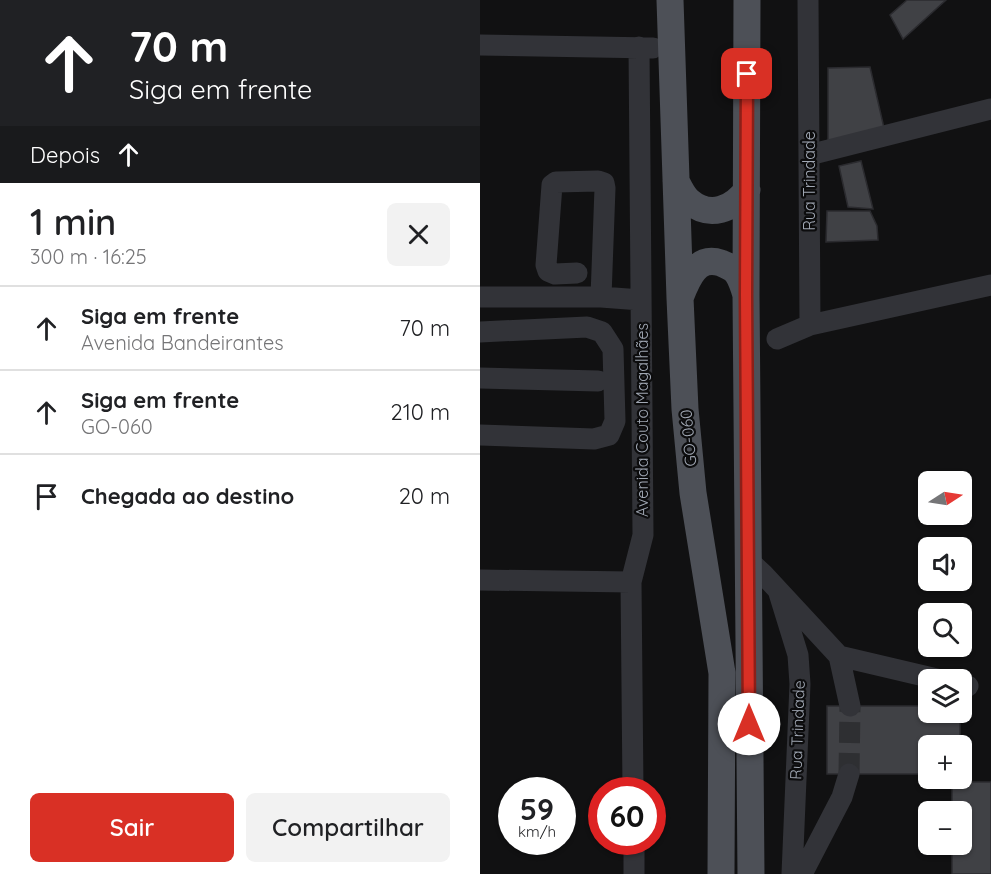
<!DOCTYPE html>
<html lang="pt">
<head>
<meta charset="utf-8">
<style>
	body { margin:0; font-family:Quicksand,sans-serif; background:#f2f2f2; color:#202124; height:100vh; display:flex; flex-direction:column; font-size:22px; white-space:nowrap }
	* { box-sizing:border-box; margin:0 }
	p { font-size:20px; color:#757577 }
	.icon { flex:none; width:33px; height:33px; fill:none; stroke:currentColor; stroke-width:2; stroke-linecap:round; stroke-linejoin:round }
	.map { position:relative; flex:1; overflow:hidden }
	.drawer { display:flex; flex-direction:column; background:#fff; width:480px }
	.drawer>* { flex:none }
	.top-card { background:#202124; color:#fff; overflow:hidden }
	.needle { width:39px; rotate:78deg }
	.controls { position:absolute; left:438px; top:471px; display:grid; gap:12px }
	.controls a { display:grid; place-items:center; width:54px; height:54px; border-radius:9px; background:#fff; box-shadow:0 2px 4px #0004; font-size:30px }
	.speed { position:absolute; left:18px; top:777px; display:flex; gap:12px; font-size:30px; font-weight:700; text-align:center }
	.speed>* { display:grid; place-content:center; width:78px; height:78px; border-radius:50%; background:#fff; box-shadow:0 2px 4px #0004; line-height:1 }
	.speed small { font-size:15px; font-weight:400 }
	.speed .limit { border:9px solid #d22; background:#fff; color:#111 }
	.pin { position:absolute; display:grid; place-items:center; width:51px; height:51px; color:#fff; margin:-26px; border-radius:12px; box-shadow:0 3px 9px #0006 }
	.me { position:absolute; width:66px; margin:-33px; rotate:0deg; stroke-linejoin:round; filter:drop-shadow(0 0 4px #0008) }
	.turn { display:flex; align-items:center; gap:21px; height:126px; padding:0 30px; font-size:27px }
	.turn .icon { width:78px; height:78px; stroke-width:2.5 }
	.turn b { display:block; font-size:42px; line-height:51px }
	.then { display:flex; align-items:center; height:57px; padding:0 30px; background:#0003; gap:12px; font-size:22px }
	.round { display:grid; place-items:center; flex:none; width:63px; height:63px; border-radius:9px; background:#f2f2f2 }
	.headline { display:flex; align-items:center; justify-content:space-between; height:102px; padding:0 30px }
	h1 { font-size:36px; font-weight:600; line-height:45px }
	.button { display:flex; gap:12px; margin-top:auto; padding:12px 30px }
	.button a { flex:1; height:69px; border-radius:9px; background:#d93025; color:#fff; font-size:24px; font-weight:600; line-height:69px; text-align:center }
	.button a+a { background:#f2f2f2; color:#202124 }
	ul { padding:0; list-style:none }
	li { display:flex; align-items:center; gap:18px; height:84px; padding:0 30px; border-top:2px solid #e0e0e0 }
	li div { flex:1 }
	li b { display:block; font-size:22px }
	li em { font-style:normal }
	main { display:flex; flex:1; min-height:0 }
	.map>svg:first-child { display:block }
</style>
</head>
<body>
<main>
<section class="drawer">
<div class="top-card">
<div class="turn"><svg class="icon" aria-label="ahead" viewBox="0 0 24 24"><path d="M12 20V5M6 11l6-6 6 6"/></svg><div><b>70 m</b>Siga em frente</div></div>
<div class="then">Depois<svg class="icon" aria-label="ahead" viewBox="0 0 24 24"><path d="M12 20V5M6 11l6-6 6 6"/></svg></div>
</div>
<div class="headline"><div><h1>1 min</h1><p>300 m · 16:25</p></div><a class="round"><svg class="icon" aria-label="close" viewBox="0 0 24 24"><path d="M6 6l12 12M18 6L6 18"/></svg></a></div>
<ul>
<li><svg class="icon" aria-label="ahead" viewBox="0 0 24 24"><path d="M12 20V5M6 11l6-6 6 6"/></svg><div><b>Siga em frente</b><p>Avenida Bandeirantes</p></div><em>70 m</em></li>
<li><svg class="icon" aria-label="ahead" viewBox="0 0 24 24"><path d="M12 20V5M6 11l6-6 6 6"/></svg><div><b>Siga em frente</b><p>GO-060</p></div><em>210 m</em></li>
<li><svg class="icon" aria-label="arrive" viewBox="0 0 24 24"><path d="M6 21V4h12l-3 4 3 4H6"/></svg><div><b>Chegada ao destino</b></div><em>20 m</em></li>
</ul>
<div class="button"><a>Sair</a><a>Compartilhar</a></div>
</section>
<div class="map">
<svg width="511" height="874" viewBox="0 0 511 874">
	<rect width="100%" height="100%" fill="#111112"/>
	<path fill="#404145" stroke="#2b2b2f" stroke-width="1.5" d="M 427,0 L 466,0 L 423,39 L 410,15 Z
		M 390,67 L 404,128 L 348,141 L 348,68 Z
		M 381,161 L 393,209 L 368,207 L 359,166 Z
		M 347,211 L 390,211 L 397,226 L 398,240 L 346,242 Z
		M 347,706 L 448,706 L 448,712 L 480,712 L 480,746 L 448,746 L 448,774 L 347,774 Z
		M 472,782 L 511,782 L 511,874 L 472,874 L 472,844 L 482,844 L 482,812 L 472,812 Z"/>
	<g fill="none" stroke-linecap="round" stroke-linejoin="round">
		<path stroke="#2e2f32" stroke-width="21" stroke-dasharray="21 10" stroke-linecap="butt" d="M 369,774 L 370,706"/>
		<path stroke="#323338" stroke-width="21" d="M 328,0 L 330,325
			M 0,45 L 173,48
			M 329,155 L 511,109
			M 97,273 L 75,274 L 68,271 L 66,265 L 72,185 L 76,182 L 118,181 L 124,183 L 125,188 L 121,297
			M 0,297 L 121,297 L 161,300
			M 0,332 L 107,327 L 122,332 L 133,349 L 135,421 L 129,435 L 114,439 L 0,435
			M 297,339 L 330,325 L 511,285
			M 0,378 L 118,381
			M 269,561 L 283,574 L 359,656 L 370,706
			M 0,580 L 151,582
			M 298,590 L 318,655 L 320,684 L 312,874
			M 359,656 L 461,680
			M 482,684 L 488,686
			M 153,790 L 151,582 L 163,535 L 159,47
			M 154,842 L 154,874
			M 322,874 L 362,797 L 369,774"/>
		<path stroke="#4d5057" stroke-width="27" d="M 190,0 L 200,298 L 205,409 L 213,493 L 242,673 L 241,874
			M 267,0 L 266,295 L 271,874
			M 196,181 C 200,189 203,196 209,201 C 230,219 253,209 267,190
			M 200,298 C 207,280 216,255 241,263 C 246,265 253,268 257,273 C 261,279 264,288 266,295"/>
	</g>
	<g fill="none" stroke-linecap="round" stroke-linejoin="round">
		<g stroke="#8d1f18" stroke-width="15">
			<path id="route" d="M 267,74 L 266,295 L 269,724"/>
		</g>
		<use href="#route" stroke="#d93025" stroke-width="10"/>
	</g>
	<g text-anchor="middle" stroke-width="4.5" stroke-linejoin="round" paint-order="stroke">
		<g font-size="16" fill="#a1a8b4" stroke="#0c0c0d">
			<text transform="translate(329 181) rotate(-90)" y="6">Rua Trindade</text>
			<text transform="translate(162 420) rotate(-90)" y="6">Avenida Couto Magalhães</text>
			<text transform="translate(208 438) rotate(-95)" y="6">GO-060</text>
			<text transform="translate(317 730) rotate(-88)" y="6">Rua Trindade</text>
		</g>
	</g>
</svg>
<div class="controls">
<a><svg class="needle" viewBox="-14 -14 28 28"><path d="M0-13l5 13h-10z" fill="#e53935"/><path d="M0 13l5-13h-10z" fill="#757577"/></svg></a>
<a><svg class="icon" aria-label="sound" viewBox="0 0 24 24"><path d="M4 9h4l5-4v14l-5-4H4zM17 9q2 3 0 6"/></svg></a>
<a><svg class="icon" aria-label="search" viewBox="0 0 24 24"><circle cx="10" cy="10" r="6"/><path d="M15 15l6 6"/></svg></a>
<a><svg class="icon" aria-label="layers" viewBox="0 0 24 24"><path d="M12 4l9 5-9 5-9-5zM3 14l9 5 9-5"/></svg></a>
<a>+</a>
<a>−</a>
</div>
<div class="speed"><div>59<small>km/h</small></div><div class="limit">60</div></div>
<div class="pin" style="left:267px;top:74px;background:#d93025"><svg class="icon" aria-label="arrive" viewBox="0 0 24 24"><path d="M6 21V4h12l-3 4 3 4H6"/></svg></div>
<svg class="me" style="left:269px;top:724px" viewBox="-20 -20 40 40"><circle r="19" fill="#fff"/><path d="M0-13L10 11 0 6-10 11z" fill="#d93025"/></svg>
</div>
</main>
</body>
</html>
